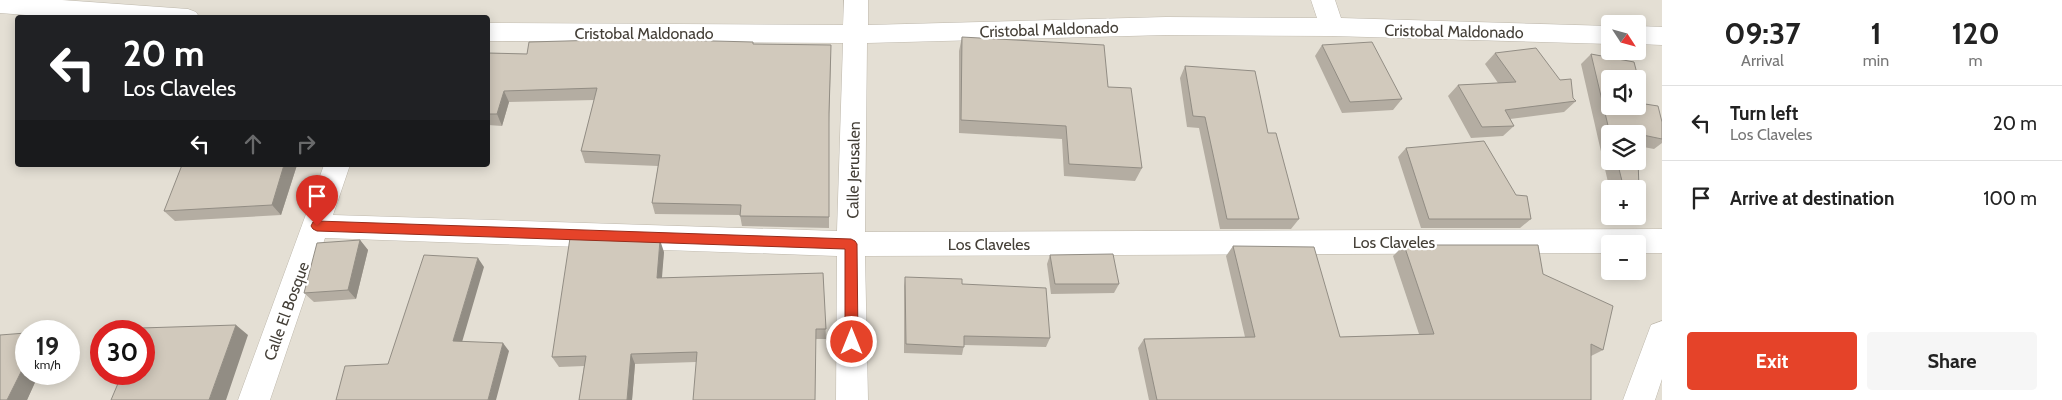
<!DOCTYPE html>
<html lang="en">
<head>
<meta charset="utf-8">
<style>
	body { margin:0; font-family:Cabin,sans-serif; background:#f6f6f6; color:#222; height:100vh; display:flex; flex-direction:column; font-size:19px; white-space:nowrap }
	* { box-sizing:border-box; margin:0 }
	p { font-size:16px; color:#767676 }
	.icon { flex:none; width:28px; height:28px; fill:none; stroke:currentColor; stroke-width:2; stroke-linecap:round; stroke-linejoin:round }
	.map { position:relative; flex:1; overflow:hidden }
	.details { display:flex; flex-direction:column; background:#fff; width:400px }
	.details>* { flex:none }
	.banner { position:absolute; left:15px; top:15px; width:475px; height:152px; border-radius:5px; box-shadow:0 2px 12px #0003; background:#202124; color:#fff; overflow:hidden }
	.needle { width:32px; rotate:126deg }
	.fabs { position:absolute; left:1601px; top:15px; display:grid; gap:10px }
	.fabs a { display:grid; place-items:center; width:45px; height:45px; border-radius:5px; background:#fff; box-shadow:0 2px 12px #0003; font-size:25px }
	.speed { position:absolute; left:15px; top:320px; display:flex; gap:10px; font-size:25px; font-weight:700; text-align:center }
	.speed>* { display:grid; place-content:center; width:65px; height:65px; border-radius:50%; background:#fff; box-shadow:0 2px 12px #0003; line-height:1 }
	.speed small { font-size:12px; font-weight:400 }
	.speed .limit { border:8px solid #d22; background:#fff; color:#111 }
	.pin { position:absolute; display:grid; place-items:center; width:42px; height:42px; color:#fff; margin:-51px -21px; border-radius:50% 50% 50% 0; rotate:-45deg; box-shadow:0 0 5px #0007 }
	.pin .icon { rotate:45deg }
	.me { position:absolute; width:55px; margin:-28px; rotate:0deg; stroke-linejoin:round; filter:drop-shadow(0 0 4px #0008) }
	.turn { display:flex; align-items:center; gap:18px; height:105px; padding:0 25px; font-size:22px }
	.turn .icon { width:65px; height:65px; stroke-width:2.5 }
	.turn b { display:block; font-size:35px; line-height:42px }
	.lanes { display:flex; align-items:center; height:48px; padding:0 25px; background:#0003; justify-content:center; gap:25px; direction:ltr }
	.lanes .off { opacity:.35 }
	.eta { display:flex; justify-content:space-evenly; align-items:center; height:85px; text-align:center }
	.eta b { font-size:30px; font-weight:800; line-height:35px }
	.button { display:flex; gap:10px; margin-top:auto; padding:10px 25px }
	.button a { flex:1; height:58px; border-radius:5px; background:#e54329; color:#fff; font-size:20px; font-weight:800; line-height:58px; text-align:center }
	.button a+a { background:#f6f6f6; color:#222 }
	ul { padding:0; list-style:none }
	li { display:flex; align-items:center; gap:15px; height:75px; padding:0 25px; border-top:1px solid #e0e0e0 }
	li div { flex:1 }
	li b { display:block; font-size:19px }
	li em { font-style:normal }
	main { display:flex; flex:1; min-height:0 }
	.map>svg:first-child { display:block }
</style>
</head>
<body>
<main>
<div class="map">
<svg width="1662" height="400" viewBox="0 0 1662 400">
	<rect width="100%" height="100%" fill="#f1ede6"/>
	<path fill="#e4dfd4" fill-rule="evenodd" d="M 0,0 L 1662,0 L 1662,400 L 0,400 ZM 18,18 L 488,18 L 488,165 L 18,165 ZM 1610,24 L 1638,24 L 1638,51 L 1610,51 ZM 1610,79 L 1638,79 L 1638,106 L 1610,106 ZM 1610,134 L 1638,134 L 1638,161 L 1610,161 ZM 1610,189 L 1638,189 L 1638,216 L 1610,216 ZM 1610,244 L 1638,244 L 1638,271 L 1610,271 ZM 26,331 L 69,331 L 69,374 L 26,374 ZM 101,331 L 144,331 L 144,374 L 101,374 Z"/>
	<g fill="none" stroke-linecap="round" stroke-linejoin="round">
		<g stroke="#beb8ac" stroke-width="1">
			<path id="minor" d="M 0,0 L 62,0 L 188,9 L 196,12 L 200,18 L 65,18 L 0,13 Z
				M 844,0 L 868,0 L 868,25 L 1166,17 L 1317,18 L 1311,0 L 1335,0 L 1341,18 L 1610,26 L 1610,44 L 1332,36 L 1166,35 L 867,43 L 865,232 L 1662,229 L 1662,253 L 1638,253 L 1638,244 L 1610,244 L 1610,253 L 865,256 L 868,400 L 836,400 L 837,256 L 325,238 L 270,400 L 238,400 L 324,165 L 350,165 L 333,215 L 837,231 L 843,43 L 488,41 L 488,23 L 843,25 Z
				M 1638,26 L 1662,27 L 1662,45 L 1638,44 Z
				M 1662,321 L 1662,379 L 1655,400 L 1623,400 L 1651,325 Z"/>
		</g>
		<use href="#minor" fill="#fff" fill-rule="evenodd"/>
	</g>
	<path fill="#b4ada2" d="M 962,37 L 1108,87 L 1142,168 L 1135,181 L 1064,176 L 1062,139 L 959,133 L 959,51 Z
		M 753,44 L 831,57 L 829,123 L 829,228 L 742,226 L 740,215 L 655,214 L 652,203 L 658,166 L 585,163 L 581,151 L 594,100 L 509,102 L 502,126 L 488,125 L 488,53 L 527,54 Z
		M 1322,45 L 1402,99 L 1393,110 L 1342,113 L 1315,56 Z
		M 1495,53 L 1573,98 L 1576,101 L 1564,112 L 1510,119 L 1514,126 L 1503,136 L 1471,138 L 1448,96 L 1458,85 L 1498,83 L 1485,64 Z
		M 1591,54 L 1645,104 L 1662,122 L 1662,143 L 1654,149 L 1638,146 L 1638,134 L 1610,134 L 1610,161 L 1638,161 L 1639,189 L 1638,190 L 1638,189 L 1610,189 L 1610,191 L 1581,64 Z
		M 1185,66 L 1268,133 L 1299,219 L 1291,229 L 1220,229 L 1199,128 L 1187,127 L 1180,78 Z
		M 1406,148 L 1531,219 L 1520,228 L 1421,228 L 1398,157 Z
		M 297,165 L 281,215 L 175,221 L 164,211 Z
		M 360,240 L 368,250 L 356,299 L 314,302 L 304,293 Z
		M 1404,245 L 1543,274 L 1603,350 L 1591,356 L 1591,400 L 1149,400 L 1138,348 L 1144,339 L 1245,337 L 1226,256 L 1233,246 L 1340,337 L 1419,334 L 1393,256 Z
		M 664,252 L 661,278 L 823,273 L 826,339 L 817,339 L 696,362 L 635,364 L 632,400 L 579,400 L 584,366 L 559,367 L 552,357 Z
		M 1050,255 L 1119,284 L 1114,293 L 1051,294 L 1047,264 Z
		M 905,277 L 962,284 L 1050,338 L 1046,347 L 964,345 L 962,355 L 904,353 L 904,286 Z
		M 26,333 L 26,374 L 51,374 L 49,377 L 37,378 L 27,400 L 0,400 Z"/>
	<path fill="#928d84" d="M 504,91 L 509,102 L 502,126 L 497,114 Z
		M 284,165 L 297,165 L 281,215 L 272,205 Z
		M 360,240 L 368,250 L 356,299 L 348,290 Z
		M 660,240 L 664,252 L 661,290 L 657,278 Z
		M 478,258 L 484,267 L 460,349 L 453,341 Z
		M 236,325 L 248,335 L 226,400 L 209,400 Z
		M 503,343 L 509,351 L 496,400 L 488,400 Z
		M 631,354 L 635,364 L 632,400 L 627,400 Z
		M 22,370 L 26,373 L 26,374 L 28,374 L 37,378 L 27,400 L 7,400 Z
		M 43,374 L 51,374 L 49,377 Z"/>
	<path fill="#d1c9bc" stroke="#928d84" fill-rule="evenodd" d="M 962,37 L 1104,45 L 1108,87 L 1131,88 L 1142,168 L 1069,164 L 1066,126 L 961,120 Z
		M 637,39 L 753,42 L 753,44 L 831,45 L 829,113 L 829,217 L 740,216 L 741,205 L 652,203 L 660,155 L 581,151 L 597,88 L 504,91 L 497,114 L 488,114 L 488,53 L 527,54 L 529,42 Z
		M 1372,42 L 1402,99 L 1350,102 L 1322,45 Z
		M 1536,48 L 1560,80 L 1571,79 L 1573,98 L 1576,101 L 1505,110 L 1514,126 L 1482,127 L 1458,85 L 1516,82 L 1495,53 Z
		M 1591,54 L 1634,62 L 1645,104 L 1658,106 L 1662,122 L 1662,139 L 1638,134 L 1610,134 ZM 1610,79 L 1638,79 L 1638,106 L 1610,106 Z
		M 1185,66 L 1255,71 L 1268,133 L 1276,133 L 1299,219 L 1227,219 L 1205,117 L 1193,116 Z
		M 1484,141 L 1516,195 L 1527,196 L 1531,219 L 1429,219 L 1406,148 Z
		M 1638,159 L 1639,189 L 1624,189 L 1617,161 L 1638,161 Z
		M 182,165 L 284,165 L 272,205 L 164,211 Z
		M 570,238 L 660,240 L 657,278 L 823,273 L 826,329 L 816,329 L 815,400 L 693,400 L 697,352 L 631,354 L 627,400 L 579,400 L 586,356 L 552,357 Z
		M 360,240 L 348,290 L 304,293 L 317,243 Z
		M 1404,245 L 1538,245 L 1543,274 L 1613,306 L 1603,350 L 1591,344 L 1591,400 L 1157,400 L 1144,339 L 1255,337 L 1233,246 L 1314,247 L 1340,337 L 1434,334 Z
		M 1113,254 L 1119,284 L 1055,284 L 1050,255 Z
		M 424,255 L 478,258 L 453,341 L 503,343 L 488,400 L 336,400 L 345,366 L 388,364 Z
		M 905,277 L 962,279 L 962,284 L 1046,288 L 1050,338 L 964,336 L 964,347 L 906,344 Z
		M 236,325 L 209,400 L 111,400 L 122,374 L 144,374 L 144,331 L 140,331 L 141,328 Z
		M 26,333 L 26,370 L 22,370 L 7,400 L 0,400 L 0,335 Z"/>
	<path fill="#e54329" stroke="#952c1b" d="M 317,221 L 851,239 L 855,241 L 857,244 L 858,342 L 856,346 L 852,347 L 847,346 L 845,342 L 845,249 L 317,231 L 313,229 L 311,226 L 313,222 Z"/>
	<g text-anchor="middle" stroke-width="4.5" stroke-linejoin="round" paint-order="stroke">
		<g font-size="16" fill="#433e36" stroke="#fff">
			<text transform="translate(1049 29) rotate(-2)" y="6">Cristobal Maldonado</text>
			<text transform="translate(1454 31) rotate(1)" y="6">Cristobal Maldonado</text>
			<text x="644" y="39">Cristobal Maldonado</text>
			<text transform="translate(853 170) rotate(-89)" y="6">Calle Jerusalen</text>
			<text x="1394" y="248">Los Claveles</text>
			<text x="989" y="250">Los Claveles</text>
			<text transform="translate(286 311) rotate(-70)" y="6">Calle El Bosque</text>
		</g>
	</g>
</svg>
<div class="fabs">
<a><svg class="needle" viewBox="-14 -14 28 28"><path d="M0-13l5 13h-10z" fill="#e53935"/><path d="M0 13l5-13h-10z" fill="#767676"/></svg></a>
<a><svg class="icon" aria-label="sound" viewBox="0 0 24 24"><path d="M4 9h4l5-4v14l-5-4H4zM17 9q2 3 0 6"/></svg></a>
<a><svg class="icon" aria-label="layers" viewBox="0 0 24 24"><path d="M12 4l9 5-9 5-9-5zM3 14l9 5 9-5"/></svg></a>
<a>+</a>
<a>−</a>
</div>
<div class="speed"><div>19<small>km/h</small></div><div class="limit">30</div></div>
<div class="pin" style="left:317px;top:226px;background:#d93025"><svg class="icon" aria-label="arrive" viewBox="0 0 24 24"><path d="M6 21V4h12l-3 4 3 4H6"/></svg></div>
<svg class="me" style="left:852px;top:342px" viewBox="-20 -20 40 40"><circle r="17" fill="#e54329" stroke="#fff" stroke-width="3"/><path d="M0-11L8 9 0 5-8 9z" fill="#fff"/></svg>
<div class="banner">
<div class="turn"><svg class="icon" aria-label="left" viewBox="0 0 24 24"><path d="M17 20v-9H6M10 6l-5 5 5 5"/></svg><div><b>20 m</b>Los Claveles</div></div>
<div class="lanes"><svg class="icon" aria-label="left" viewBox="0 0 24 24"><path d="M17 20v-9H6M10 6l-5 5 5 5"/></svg><svg class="icon off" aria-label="ahead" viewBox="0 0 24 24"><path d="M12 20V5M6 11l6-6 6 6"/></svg><svg class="icon off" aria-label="right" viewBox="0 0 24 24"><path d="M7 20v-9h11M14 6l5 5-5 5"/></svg></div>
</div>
</div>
<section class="details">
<div class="eta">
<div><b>09:37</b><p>Arrival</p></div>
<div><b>1</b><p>min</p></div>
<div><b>120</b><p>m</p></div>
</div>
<ul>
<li><svg class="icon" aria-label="left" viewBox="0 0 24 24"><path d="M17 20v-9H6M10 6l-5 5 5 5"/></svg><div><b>Turn left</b><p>Los Claveles</p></div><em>20 m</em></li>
<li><svg class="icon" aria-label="arrive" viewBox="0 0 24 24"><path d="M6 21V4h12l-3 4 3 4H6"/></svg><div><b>Arrive at destination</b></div><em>100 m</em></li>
</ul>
<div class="button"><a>Exit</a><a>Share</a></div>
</section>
</main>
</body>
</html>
